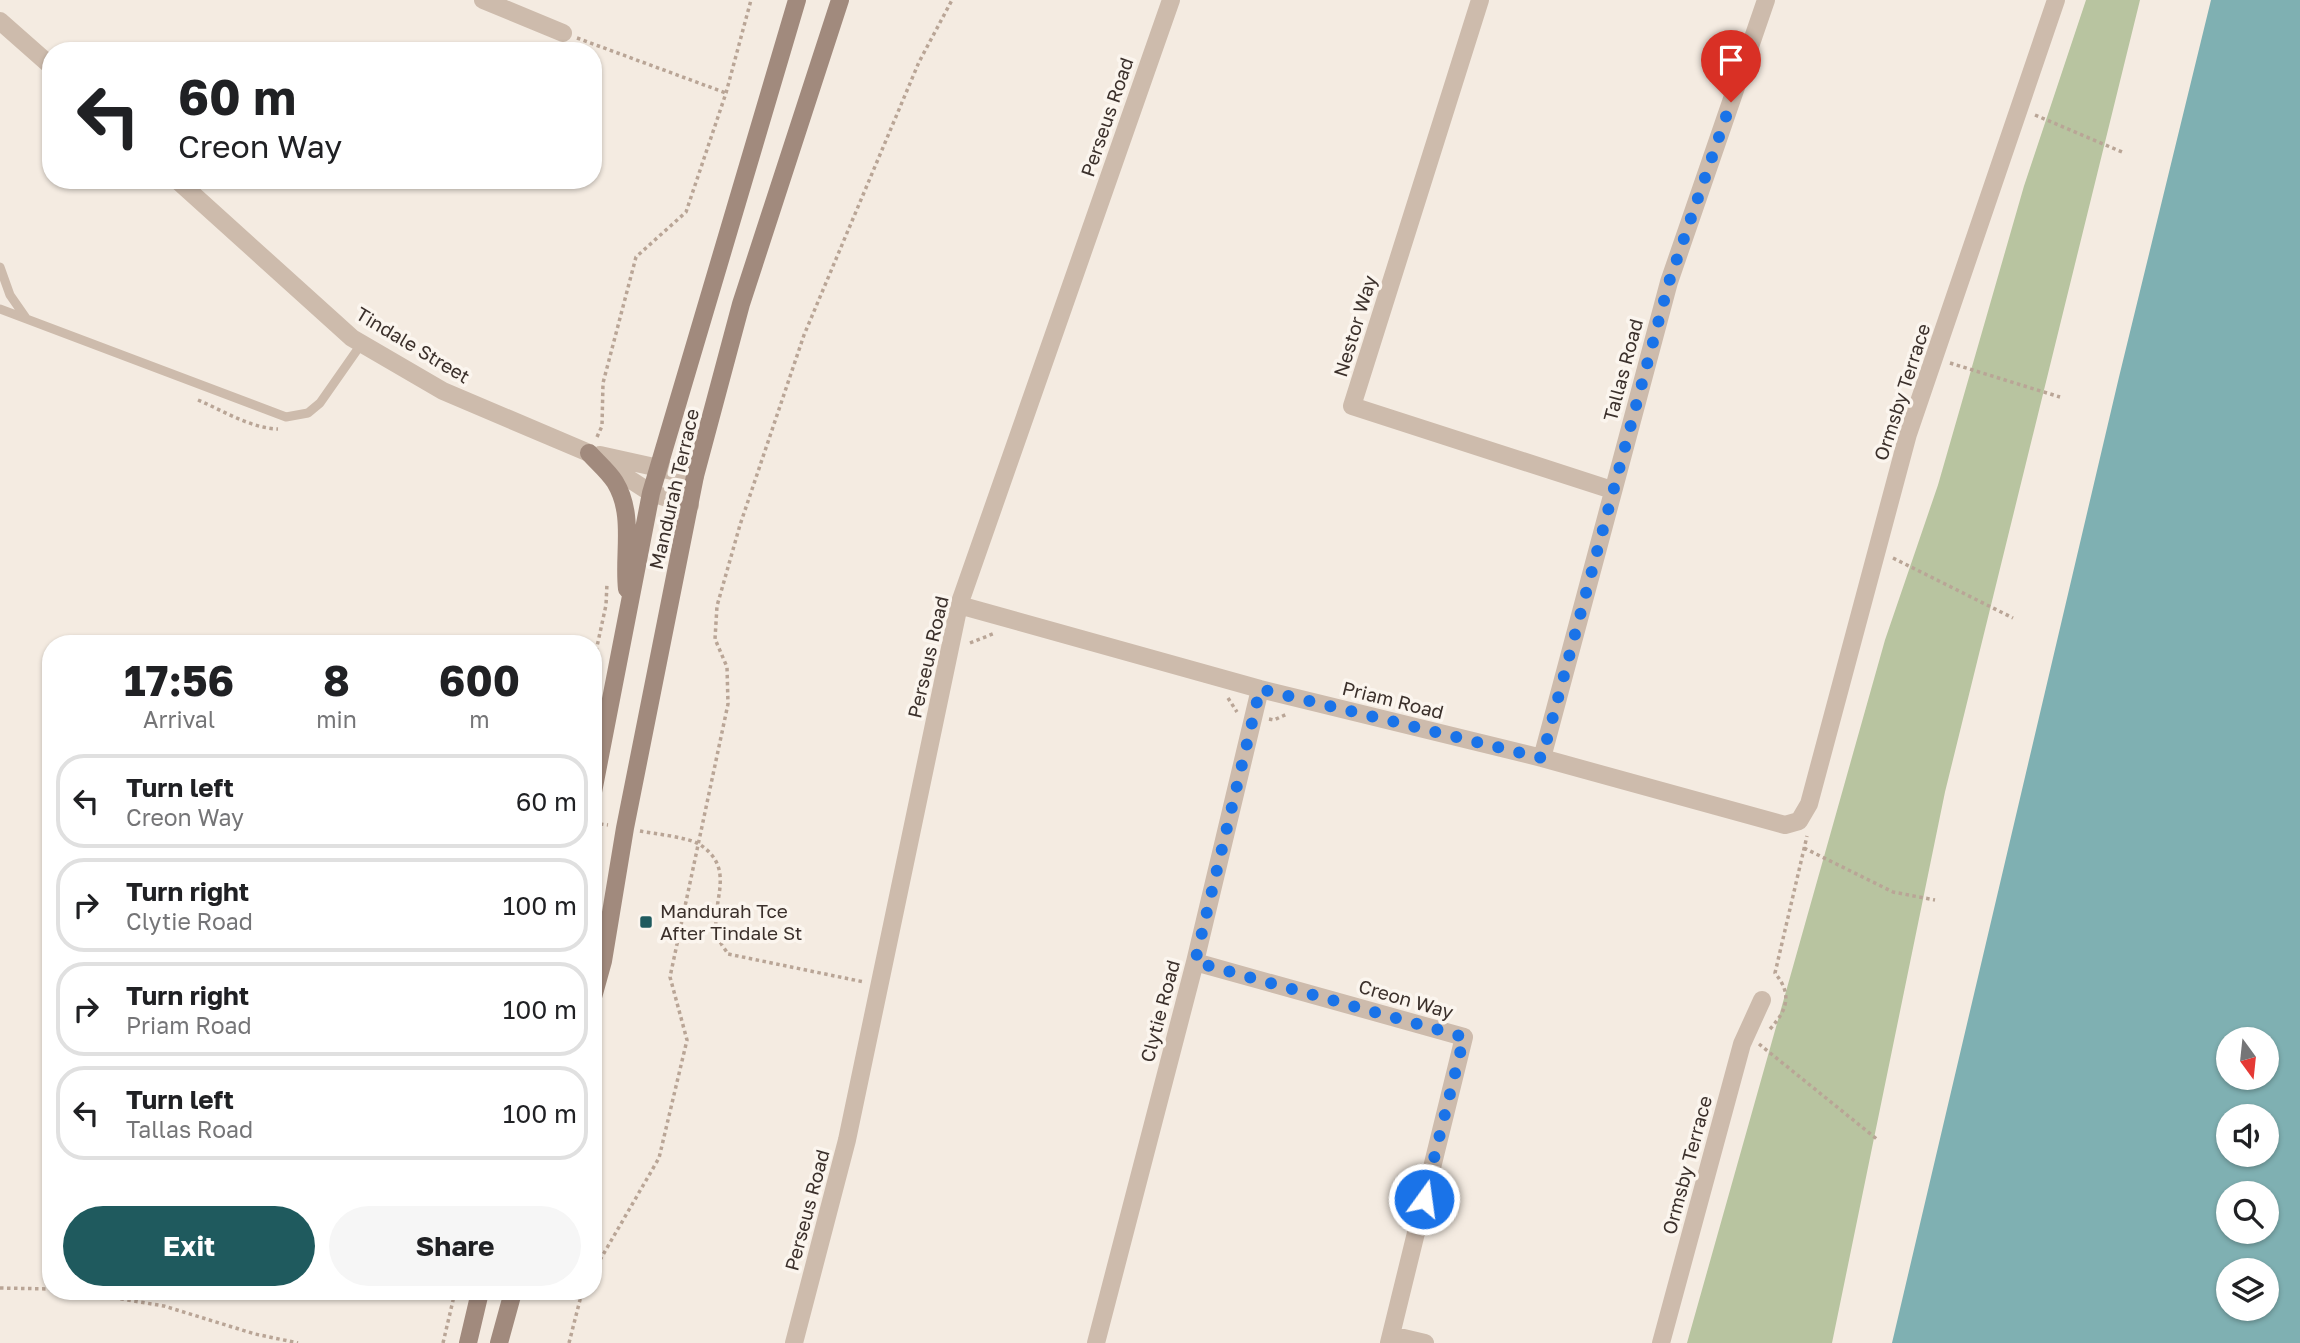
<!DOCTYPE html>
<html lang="en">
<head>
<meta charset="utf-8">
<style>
	body { margin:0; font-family:"Golos Text",sans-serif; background:#f6f6f6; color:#202124; height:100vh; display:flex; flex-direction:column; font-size:26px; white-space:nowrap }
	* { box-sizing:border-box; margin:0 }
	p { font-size:23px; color:#757577 }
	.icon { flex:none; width:38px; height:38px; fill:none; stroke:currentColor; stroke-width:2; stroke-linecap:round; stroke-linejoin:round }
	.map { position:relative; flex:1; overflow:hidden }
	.side { position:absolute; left:42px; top:635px; width:560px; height:665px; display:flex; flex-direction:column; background:#fff; border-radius:28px; box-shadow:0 2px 5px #0004 }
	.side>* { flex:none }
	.hud { position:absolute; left:42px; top:42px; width:560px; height:147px; border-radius:28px; box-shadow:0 2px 5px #0004; background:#fff; color:#202124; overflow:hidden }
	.needle { width:46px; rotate:165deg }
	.controls { position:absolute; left:2216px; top:1027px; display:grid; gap:14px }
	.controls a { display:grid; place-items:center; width:63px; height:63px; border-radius:50%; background:#fff; box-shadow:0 2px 5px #0004; font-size:35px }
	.pin { position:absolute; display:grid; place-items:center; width:60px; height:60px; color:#fff; margin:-72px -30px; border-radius:50% 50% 50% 0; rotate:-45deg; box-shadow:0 0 7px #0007 }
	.pin .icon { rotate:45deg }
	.me { position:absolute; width:77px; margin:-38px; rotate:14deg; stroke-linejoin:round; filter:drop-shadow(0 0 5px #0008) }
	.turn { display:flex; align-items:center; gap:24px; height:147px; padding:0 21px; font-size:32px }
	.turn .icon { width:91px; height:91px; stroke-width:2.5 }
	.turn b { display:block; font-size:49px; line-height:60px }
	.eta { display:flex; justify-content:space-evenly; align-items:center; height:119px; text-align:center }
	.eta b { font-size:42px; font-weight:700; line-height:49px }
	.button { display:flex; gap:14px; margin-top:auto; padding:14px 21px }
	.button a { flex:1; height:80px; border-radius:42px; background:#1f5a5e; color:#fff; font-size:28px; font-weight:700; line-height:80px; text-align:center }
	.button a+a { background:#f6f6f6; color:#202124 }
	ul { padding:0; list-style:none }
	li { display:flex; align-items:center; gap:21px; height:94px; margin:0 14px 10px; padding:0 7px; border:4px solid #e0e0e0; border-radius:28px }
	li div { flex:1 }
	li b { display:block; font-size:26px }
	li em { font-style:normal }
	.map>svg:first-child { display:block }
</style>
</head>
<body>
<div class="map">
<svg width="2300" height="1343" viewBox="0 0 2300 1343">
	<rect width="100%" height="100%" fill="#f4ebe1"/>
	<path fill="#b8c4a0" d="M 2086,0 L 2140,0 L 1945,792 L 1832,1343 L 1687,1343 L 1885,640 L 1938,485 L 2024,186 Z"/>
	<path fill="#7fb0b2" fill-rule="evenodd" d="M 2211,0 L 2300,0 L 2300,1343 L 1892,1343 L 2119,377 ZM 2228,1040 L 2266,1040 L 2266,1078 L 2228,1078 ZM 2228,1116 L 2266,1116 L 2266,1155 L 2228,1155 ZM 2228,1194 L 2266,1194 L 2266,1232 L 2228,1232 ZM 2228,1270 L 2266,1270 L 2266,1309 L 2228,1309 Z"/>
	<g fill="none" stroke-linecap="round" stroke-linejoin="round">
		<path stroke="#b9a596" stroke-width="3.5" stroke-dasharray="3.5 3.5" stroke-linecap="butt" d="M 577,38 L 726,93
			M 2035,115 L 2122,152
			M 1950,363 L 2060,397
			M 198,400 C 224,411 250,428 278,429
			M 597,437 L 602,426 L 603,383 L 636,257 L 686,212 L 726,93 L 751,0
			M 1893,558 L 2013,618
			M 970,643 L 995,633
			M 593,665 L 606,605 L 607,583
			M 1228,698 L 1237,712
			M 1269,719 L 1274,720 L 1287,714
			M 593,823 L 608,825
			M 640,831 C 655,834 687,837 699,844 C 738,869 710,902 717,935 C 719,942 725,949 728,954 L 864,982
			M 1804,848 L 1893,892 L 1935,900
			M 1770,1029 C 1788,1009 1792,994 1775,973 L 1807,836
			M 1759,1044 L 1878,1140
			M 593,1272 L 659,1158 L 687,1040 L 670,977 L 728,704 L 727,667 L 715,639 L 717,606 L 740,525 L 804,335 L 919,62 L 952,0
			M 0,1288 L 51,1289
			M 79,1292 L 164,1306 L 255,1334 L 298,1343
			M 443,1343 L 455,1292
			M 569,1343 L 582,1292"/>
		<path stroke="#cdbbac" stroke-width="9" d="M 0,267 L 10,295 L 26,318
			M 0,309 L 286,417 L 308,413 L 320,403 L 362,343"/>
		<path stroke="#cdbbac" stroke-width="18" d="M 483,0 L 563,33
			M 1480,0 L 1352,406 L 1612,490
			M 0,21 L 51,66
			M 177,180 L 352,338 L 443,391 L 589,453 L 651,493 L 690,505
			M 600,455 L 695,476
			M 959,605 L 1260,689 L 1542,758 L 1785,825 L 1799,821 L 1809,804 L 1908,434 L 2056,0
			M 1542,758 L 1669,282 L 1766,0
			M 1195,962 L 1464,1037 L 1389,1343
			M 1391,1335 L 1425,1343
			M 794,1343 L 847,1140 L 959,605 L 1171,0
			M 1096,1343 L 1195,962 L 1260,689
			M 1661,1343 L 1742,1044 L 1762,1000"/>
		<path stroke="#a18a7d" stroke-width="18" d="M 589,453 C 597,462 608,471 615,482 C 635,515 623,553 627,589
			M 593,792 L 651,493 L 797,0
			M 593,997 L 603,961 L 625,828 L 695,476 L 741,304 L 840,0
			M 468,1343 L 480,1292
			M 499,1343 L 513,1292"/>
	</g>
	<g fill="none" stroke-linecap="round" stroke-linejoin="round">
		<path stroke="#1a73e8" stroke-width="12" stroke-dasharray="0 21.6" d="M 1424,1199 L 1464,1037 L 1195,962 L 1260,689 L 1542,758 L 1669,282 L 1731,102"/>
	</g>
	<rect fill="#1f5a5e" stroke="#fbf5ee" stroke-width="2.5" x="639" y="915" width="14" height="14" rx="3.5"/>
	<g text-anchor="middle" stroke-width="7" stroke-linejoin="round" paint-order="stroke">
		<g font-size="19" fill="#3b302b" stroke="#fbf5ee">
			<text transform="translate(1107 117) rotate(-71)" y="7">Perseus Road</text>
			<text transform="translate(1355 326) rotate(-73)" y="7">Nestor Way</text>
			<text transform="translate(413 345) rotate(31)" y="7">Tindale Street</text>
			<text transform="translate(1623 370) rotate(-75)" y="7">Tallas Road</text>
			<text transform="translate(1902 392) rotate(-72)" y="7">Ormsby Terrace</text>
			<text transform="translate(674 489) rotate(-77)" y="7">Mandurah Terrace</text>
			<text transform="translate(928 657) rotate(-77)" y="7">Perseus Road</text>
			<text transform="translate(1393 700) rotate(14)" y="7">Priam Road</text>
			<text transform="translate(1406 999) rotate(16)" y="7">Creon Way</text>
			<text transform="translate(1160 1011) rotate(-75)" y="7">Clytie Road</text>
			<text transform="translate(1687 1165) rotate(-75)" y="7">Ormsby Terrace</text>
			<text transform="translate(807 1210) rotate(-75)" y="7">Perseus Road</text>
		</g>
		<g font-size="19" fill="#3b302b" stroke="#fbf5ee" text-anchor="start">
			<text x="660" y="918">Mandurah Tce<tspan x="660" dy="22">After Tindale St</tspan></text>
		</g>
	</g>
</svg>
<div class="controls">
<a><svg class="needle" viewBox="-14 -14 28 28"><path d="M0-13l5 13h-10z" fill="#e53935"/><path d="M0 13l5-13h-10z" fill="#757577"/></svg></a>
<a><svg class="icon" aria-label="sound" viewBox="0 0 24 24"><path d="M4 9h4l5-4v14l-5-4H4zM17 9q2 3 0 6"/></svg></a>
<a><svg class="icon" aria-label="search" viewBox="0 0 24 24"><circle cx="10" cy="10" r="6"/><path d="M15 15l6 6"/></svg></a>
<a><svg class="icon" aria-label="layers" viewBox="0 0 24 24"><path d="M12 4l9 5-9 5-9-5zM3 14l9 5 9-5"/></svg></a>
</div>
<div class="pin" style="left:1731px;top:102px;background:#d93025"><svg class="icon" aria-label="arrive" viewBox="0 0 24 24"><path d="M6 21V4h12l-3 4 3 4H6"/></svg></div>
<svg class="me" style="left:1424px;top:1199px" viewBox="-20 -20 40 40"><circle r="17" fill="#1a73e8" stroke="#fff" stroke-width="3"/><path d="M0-11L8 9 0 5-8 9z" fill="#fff"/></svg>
<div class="hud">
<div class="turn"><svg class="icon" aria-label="left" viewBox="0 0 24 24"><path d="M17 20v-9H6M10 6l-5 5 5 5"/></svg><div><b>60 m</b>Creon Way</div></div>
</div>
<section class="side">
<div class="eta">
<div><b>17:56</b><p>Arrival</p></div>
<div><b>8</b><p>min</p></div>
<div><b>600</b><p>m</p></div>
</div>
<ul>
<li><svg class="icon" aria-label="left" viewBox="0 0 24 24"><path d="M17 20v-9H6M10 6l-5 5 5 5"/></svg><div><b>Turn left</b><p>Creon Way</p></div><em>60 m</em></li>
<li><svg class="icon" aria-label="right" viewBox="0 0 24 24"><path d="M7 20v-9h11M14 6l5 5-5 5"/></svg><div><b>Turn right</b><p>Clytie Road</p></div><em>100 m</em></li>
<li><svg class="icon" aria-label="right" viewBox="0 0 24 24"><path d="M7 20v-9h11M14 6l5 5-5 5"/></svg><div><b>Turn right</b><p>Priam Road</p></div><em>100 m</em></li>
<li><svg class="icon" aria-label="left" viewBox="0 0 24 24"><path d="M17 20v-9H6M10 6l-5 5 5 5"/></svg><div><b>Turn left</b><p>Tallas Road</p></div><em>100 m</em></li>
</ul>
<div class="button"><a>Exit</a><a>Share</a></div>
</section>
</div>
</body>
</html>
